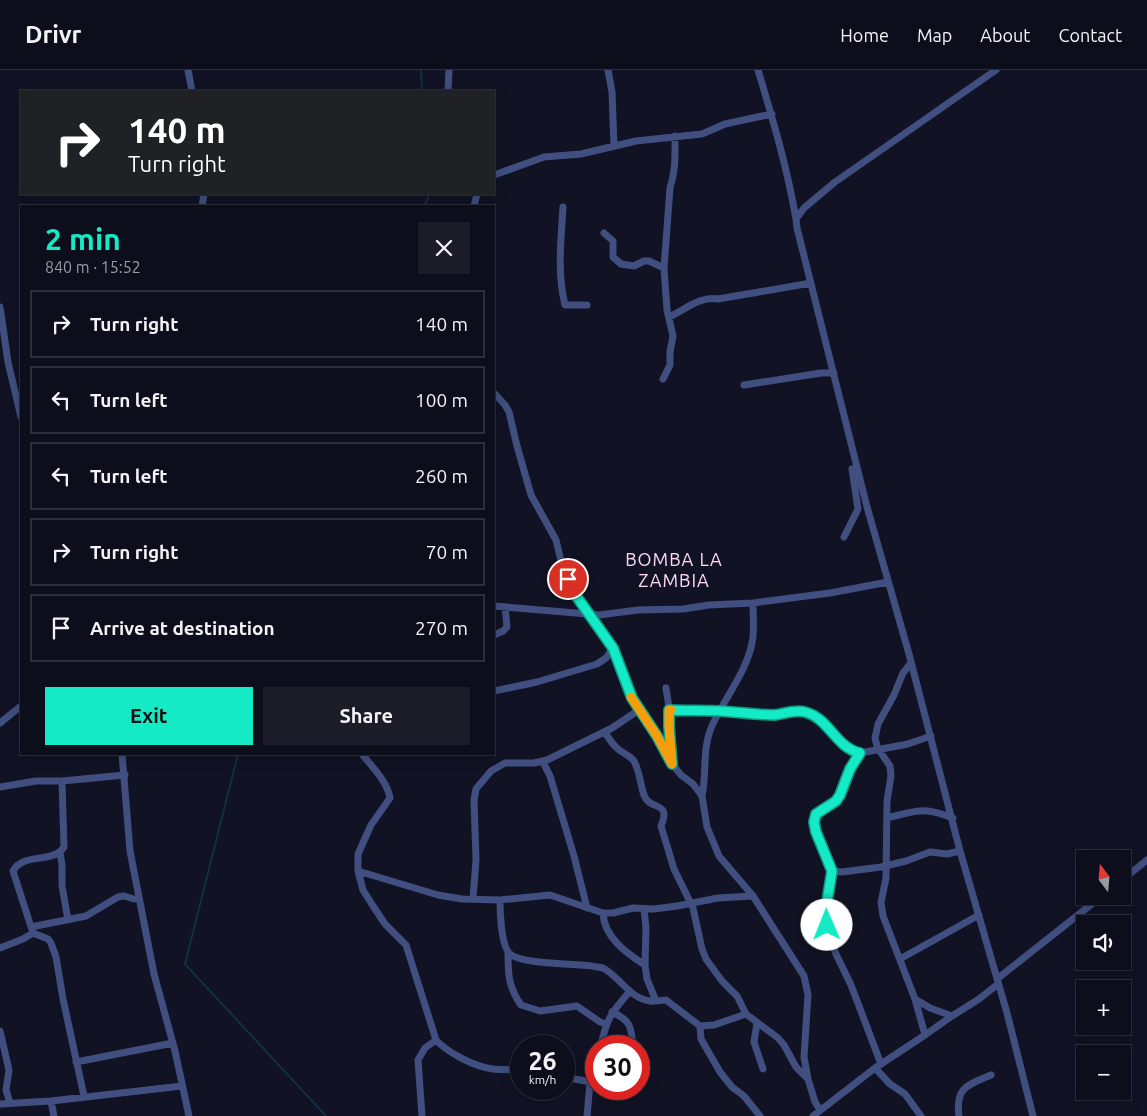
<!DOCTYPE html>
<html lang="en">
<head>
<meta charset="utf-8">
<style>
	body { margin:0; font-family:Ubuntu,sans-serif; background:#1b1c28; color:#f1f3f6; height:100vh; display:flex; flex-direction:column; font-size:19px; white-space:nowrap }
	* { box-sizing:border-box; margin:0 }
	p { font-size:16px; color:#9a9ca3 }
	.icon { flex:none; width:28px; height:28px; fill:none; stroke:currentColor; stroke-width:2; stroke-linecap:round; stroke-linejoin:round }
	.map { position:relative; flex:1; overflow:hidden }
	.drawer { position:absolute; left:20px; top:135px; width:475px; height:550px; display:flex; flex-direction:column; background:#0d0e1b; border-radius:0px; box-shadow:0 2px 12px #0003,0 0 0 1px #2d2e3a }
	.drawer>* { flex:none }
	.top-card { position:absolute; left:20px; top:20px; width:475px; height:105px; border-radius:0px; box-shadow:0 2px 12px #0003,0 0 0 1px #2d2e3a; background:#202124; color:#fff; overflow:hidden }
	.needle { width:32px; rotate:344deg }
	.fabs { position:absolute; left:1076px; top:780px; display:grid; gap:10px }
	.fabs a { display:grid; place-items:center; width:55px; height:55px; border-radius:0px; background:#0d0e1b; box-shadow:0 2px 12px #0003,0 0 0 1px #2d2e3a; font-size:25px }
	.speed { position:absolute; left:510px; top:965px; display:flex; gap:10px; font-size:25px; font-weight:700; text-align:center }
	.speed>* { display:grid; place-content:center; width:65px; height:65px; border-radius:50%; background:#0d0e1b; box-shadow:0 2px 12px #0003,0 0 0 1px #2d2e3a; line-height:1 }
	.speed small { font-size:12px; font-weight:400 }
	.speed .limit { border:8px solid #d22; background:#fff; color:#111 }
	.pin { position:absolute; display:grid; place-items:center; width:42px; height:42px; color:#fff; margin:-21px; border:2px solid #fff; border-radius:50%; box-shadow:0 1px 5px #0007 }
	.me { position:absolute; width:55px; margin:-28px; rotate:359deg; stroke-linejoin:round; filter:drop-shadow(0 0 4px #0008) }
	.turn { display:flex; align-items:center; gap:18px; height:105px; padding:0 25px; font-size:22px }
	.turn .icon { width:65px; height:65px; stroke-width:2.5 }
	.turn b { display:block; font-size:35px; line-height:42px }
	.round { display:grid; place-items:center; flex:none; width:52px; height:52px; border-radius:0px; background:#1b1c28 }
	.summary { display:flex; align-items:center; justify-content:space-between; height:85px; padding:0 25px }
	h1 { font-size:30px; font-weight:600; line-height:38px; color:#14eac5 }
	.action { display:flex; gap:10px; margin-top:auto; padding:10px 25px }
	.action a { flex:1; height:58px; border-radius:0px; background:#14eac5; color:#111; font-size:20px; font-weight:600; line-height:58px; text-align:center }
	.action a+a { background:#1b1c28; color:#f1f3f6 }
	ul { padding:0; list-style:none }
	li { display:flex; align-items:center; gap:15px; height:68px; margin:0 10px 8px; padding:0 15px; border:2px solid #2d2e3a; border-radius:0px }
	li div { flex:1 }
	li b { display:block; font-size:19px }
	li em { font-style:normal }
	header { display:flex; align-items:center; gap:30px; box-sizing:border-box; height:70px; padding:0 25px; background:#0d0e1b; border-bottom:1px solid #2d2e3a }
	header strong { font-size:24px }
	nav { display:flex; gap:28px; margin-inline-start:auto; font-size:18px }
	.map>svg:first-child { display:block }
</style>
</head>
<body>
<header>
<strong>Drivr</strong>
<nav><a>Home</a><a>Map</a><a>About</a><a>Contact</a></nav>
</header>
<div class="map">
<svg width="1147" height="1046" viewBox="0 0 1147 1046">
	<rect width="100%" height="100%" fill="#111324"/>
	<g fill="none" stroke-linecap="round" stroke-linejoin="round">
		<path stroke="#113043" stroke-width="2" d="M 421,0 L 422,21
			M 424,136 L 428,128 L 428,124
			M 238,684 L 185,894 L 326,1046"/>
		<path stroke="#404f7f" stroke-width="7" d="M 188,0 L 192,21
			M 608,0 L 612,22 L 614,76
			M 758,0 C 773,50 787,97 796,149
			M 996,0 L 835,112 L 804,138 L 796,149 L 797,158 L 867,437 L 909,584 L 960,781 L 1007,943 L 1033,1046
			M 448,21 L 449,0
			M 494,105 L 544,87 L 581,84 L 636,71 L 702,64 L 725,54 L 772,44
			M 202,136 L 204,124
			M 474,136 L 477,124
			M 563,137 C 561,170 557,203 565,235 L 587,235
			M 604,163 L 613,171 L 613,187 L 621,194 L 634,196 L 644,191 L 649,191 L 664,198
			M 0,237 L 8,292 L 21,347
			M 669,247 C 685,240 699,226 718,229 L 811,213
			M 663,309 L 670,295 L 670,282 L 673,266 L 667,240 L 664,198 L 670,118 C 676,100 675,84 675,66
			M 744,315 L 821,303 L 834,303
			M 494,323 L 505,335 L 509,342 L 517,376 L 531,425 L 556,470 L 563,499 L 572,520 L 613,578 L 631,628 L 657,666 L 672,694 L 681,705 L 693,714 L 702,726 L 707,757 L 719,786 L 753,826 L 804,906 L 808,925 L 804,987 L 808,1009 L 815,1032 L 820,1040
			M 844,467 L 858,439 L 852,399
			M 494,536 L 599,545 L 638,540 L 683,539 L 709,535 L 753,533 L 830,523 L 888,512
			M 494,565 L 503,561 L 507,557 L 505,537
			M 666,618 L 670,644 L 669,657 L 671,689
			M 494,621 L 537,612 L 597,594 L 606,588 L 613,578
			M 669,640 L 721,641 L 775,645 L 806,642 L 825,653 L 833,664 L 847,678 L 860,683 L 908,674 L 931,666
			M 0,653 L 21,636
			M 604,662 C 609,667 611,673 616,677 C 621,683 630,685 634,691 C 640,702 640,714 644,725 C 649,741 672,730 661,756 L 674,799 L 693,838 L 702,879 L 706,889 L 722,911 L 737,926 L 746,944 L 778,968 L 784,975 L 796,997 L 808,1009
			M 878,680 L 875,668 L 878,654 L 894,625 L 903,603 L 911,593
			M 879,680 L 890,696 L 891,706 L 887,731 L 886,808 L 881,832 L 883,846 L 915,929 L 925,965
			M 860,683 L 849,699 L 840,725 L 836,731 L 816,744 C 815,748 814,751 815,755 C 816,764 827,795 832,801 L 842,802 L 881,797 L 906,791 L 930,782 L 947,784 L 960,781
			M 122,684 L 130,781 L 154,904 L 175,981 L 189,1046
			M 362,684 C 372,697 387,711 390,728 L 371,755 L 358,784 L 358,801 L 363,820 L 373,836 L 385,854 L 406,875 L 436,970 C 448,983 475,997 493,999 C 502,1000 512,999 521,1001
			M 543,692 L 550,706 L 574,786 L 587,838
			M 0,717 L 36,711 L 62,711 L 125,705
			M 702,726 C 707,703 702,680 711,658 C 724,628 749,600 753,567 C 754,556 753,544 753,533
			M 887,748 C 916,741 923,736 953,748
			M 60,782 L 62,795 L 62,816 L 68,850
			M 358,801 L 438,825 L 462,829 L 500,830 L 550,825 L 603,843 L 613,843 L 633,838 L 654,839 L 677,836 L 718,828 L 753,826
			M 832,801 L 825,844 L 829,866 L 836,884 L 851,915 L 881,994
			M 1122,810 L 1147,790
			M 473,829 L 476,790 L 474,730 L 476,719 L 491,701 L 505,693 L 534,693 L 547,690 L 612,658 L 639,640
			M 500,830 C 500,842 501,874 509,883 C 520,895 574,893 592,896 C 595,897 600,897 603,898 C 620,907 629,928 650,931 C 655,932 661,930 666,930 L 700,956 L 714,955 L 746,944
			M 644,839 L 646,858 L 645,895 L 647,909 L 656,931
			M 603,843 C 604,867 626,883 645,895
			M 31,857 L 86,846 L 118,827 L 124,826 L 134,829
			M 33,863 L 13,801 C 23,782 53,794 64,777 L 62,711
			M 0,878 L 23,869 L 33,863 L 48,869 L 51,873 L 56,887 L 63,929 L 84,1026
			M 508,882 C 508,904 508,916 521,935 L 540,941 L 577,936 L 600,952 L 606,954
			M 900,889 L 979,845
			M 997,909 L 1102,826
			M 915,929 L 930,938 L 952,946
			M 612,942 C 631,951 631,956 633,976
			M 757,953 L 754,972 L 763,999
			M 700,956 L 701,969 L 720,1002 L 732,1017 L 744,1026 L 760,1046
			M 0,961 L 9,1000 L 6,1020 L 10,1033
			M 601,976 C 606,949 612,942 630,921
			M 76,992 L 173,973
			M 875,998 L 890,1014 L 905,1024 L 921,1046
			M 564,1007 L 596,1013
			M 51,1031 L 54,1046
			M 0,1034 L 51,1031 L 182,1016
			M 422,1046 L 418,990 L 425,978 L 436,970
			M 587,1046 L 590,1013 L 596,995
			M 813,1046 L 875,998 L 925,965 L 952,946 L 979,929 L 998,914
			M 959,1046 C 955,1017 968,1015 991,1005"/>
	</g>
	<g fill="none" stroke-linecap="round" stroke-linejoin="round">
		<g stroke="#0d9880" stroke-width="12">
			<path id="route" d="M 568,509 L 572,520 L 613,578 L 632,628 L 657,666 L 672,694 L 669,657 L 669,640 C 686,641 703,640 720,641 C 738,642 756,645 774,645 C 784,644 795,639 805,642 C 829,648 835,677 860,683 L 850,699 L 840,725 L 836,731 L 816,744 L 814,752 L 816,762 L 832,801 L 825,844 L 827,855"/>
		</g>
		<use href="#route" stroke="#14eac5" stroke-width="9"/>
		<path stroke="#f59e0b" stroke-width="9" d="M 631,627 L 657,666 L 672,694 L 669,657 L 669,640 L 671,640"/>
	</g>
	<g text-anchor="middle" stroke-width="4.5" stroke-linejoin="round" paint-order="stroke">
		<g font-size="18" letter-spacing="1" fill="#fcd9f8" stroke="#111324">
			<text x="674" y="496">BOMBA LA<tspan x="674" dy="21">ZAMBIA</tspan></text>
		</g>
	</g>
</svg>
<div class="fabs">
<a><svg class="needle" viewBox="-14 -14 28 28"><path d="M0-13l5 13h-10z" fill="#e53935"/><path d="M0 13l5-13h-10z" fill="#9a9ca3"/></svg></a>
<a><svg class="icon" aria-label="sound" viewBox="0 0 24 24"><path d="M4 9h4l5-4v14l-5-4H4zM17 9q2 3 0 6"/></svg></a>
<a>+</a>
<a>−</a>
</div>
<div class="speed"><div>26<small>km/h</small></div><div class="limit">30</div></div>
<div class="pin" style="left:568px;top:509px;background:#d93025"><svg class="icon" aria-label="arrive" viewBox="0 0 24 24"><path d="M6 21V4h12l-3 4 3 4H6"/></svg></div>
<svg class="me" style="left:827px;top:855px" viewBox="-20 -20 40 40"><circle r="19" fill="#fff"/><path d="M0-13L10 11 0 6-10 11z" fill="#14eac5"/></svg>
<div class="top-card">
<div class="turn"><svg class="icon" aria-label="right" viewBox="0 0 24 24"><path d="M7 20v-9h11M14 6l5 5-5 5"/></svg><div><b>140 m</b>Turn right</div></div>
</div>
<section class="drawer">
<div class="summary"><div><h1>2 min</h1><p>840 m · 15:52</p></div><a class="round"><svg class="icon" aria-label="close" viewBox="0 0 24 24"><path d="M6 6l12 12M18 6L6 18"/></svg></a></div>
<ul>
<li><svg class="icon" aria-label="right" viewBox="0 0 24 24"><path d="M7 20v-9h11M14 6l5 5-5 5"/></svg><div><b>Turn right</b></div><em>140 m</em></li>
<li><svg class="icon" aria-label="left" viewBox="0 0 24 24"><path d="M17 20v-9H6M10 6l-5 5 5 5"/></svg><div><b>Turn left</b></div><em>100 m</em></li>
<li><svg class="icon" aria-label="left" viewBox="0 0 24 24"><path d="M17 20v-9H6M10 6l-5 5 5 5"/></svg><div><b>Turn left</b></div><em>260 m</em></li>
<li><svg class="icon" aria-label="right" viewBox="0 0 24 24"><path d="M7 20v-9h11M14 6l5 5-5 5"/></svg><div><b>Turn right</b></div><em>70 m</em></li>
<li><svg class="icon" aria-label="arrive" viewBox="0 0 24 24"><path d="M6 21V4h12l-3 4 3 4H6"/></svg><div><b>Arrive at destination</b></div><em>270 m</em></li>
</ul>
<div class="action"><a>Exit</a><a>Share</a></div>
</section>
</div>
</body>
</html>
